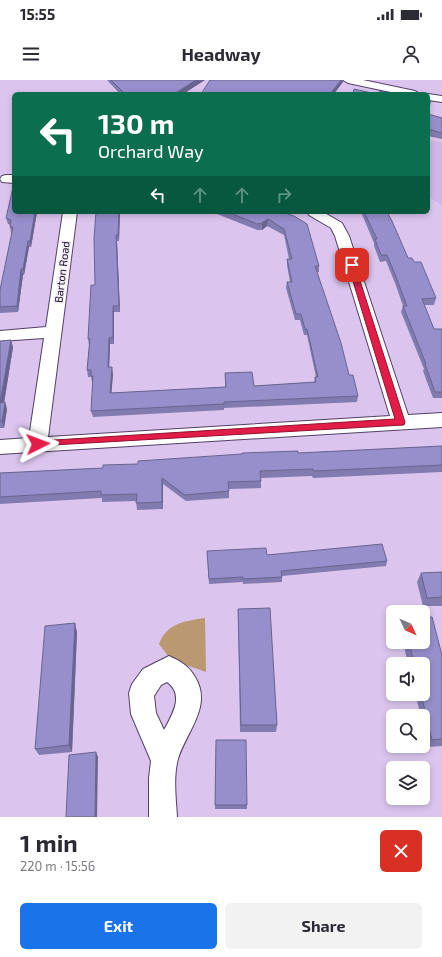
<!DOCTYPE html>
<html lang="en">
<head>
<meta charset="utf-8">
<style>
	body { margin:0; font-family:"Exo 2",sans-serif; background:#f2f2f3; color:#2b2b33; height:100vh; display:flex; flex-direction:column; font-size:15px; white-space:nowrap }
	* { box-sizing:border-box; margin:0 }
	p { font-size:13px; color:#7c7c81 }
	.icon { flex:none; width:22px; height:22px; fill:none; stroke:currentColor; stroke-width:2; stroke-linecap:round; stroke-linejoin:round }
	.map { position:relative; height:737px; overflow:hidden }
	.details { display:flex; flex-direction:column; background:#fff; flex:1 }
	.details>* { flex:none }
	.guide { position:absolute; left:12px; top:12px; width:418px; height:122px; border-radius:6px; box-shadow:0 2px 6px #0003; background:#0b6e4f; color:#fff; overflow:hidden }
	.needle { width:26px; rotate:134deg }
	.buttons { position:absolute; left:386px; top:525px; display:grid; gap:8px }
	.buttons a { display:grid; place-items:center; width:44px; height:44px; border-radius:6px; background:#fff; box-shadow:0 2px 6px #0003; font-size:20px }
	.pin { position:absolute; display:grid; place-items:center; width:34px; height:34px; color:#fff; margin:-17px; border-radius:8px; box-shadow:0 2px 6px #0006 }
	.me { position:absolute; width:44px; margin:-22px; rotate:87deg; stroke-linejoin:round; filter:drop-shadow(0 0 3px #0008) }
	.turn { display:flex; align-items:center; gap:14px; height:84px; padding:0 20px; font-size:18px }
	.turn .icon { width:52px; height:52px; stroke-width:2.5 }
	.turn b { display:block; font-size:28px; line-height:34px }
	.lanes { display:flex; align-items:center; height:38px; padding:0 20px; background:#0003; justify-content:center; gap:20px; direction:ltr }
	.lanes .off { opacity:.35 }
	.round { display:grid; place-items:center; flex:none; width:42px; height:42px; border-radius:6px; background:#f2f2f3 }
	.overview { display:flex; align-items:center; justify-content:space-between; height:68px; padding:0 20px }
	h1 { font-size:24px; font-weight:700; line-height:30px }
	.primary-button { display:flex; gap:8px; margin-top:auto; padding:8px 20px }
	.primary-button a { flex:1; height:46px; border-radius:6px; background:#1a73e8; color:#fff; font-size:16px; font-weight:700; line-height:46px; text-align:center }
	.primary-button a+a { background:#f2f2f3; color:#2b2b33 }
	.status { display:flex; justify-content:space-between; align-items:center; height:28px; padding:0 20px; background:#fff; direction:ltr }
	.status svg { height:11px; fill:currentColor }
	header { display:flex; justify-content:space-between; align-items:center; height:52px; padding:0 20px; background:#fff; font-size:18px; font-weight:700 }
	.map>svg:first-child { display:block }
</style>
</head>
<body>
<div class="status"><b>15:55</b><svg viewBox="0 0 49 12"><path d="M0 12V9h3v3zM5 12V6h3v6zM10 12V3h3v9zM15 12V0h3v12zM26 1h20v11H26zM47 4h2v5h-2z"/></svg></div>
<header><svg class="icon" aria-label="menu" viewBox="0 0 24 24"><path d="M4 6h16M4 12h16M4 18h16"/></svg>Headway<svg class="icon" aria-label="person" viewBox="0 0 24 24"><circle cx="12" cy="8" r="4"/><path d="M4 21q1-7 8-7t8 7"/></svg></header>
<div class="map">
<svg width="442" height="737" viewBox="0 0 442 737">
	<rect width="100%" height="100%" fill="#dbc5ef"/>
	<path fill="#d1b7e8" d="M 428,60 L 442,62 L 442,125 L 428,117 Z"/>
	<path fill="#ba9872" d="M 205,538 L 206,592 L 171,580 L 159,564 C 167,543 185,541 205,538 Z"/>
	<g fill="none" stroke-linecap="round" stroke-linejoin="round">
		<g stroke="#544164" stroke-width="2">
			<path id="street" d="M 343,0 L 363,0 L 415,11 L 420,14 L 400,14 L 348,3 Z
				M 427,14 L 428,14 L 442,16 L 442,22 L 428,20 Z
				M 6,95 L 14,95 L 14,103 L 2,102 L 0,99 L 2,96 Z
				M 63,132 L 77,132 L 48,357 L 390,336 L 335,156 L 331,148 L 309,135 L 307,132 L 323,132 L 342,143 L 349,156 L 408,335 L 442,333 L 442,347 L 0,374 L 0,360 L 29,358 L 44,258 L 0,261 L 0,251 L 46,247 Z
				M 169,576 C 180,581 189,586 195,597 C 213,626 186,652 178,679 C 173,697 176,719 177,737 L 149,737 L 149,698 L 151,681 L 131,634 L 129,613 L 132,604 L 143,589 ZM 167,602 C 185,615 172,635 164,650 L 156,633 L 154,616 L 161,605 Z"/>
		</g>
		<use href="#street" fill="#fff" fill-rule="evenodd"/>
	</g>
	<path fill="#817baf" d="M 107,0 L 205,0 L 183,14 L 120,14 Z
		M 428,34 L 442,38 L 442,59 L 428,56 Z
		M 37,132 L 31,167 L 29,167 L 24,195 L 23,195 L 18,232 L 0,233 L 0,210 L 12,153 L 11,153 L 10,147 L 10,145 L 8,144 L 6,138 Z
		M 96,132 L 120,132 L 119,161 L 117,161 L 120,232 L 114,232 L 114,264 L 110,264 L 109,287 L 113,294 L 111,313 L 225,307 L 225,293 L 254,306 L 314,302 L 315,297 L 316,297 L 307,255 L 304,255 L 300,240 L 295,240 L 286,208 L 287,202 L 290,202 L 287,185 L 287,179 L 289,179 L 284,155 L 267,146 L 262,150 L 257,150 L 212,132 L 282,132 L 319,186 L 319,192 L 317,192 L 349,295 L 358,316 L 357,322 L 224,328 L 224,330 L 93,337 L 91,331 L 93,302 L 92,302 L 91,297 L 88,297 L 87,290 L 89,265 L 88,259 L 95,205 Z
		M 361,132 L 387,132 L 408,178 L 414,182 L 436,218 L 434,225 L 424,225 L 434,249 L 442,249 L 442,318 L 433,318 L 423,291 L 424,289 L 401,232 L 403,226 L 395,203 L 386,181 L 380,182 L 374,166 L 374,163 Z
		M 0,261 L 13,267 L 4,322 L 5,322 L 7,329 L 4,348 L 0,348 Z
		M 442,366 L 442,392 L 313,398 L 312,396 L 261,398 L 261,408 L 229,409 L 229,418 L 186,421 L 163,404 L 163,429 L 137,430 L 136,421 L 102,422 L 102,418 L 0,424 L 0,393 L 103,388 L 138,384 L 298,373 Z
		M 207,471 L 267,475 L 387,481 L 386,486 L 282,496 L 282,502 L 243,504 L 243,502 L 209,504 Z
		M 442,492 L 442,526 L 423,526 L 417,502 L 421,493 Z
		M 238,529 L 277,645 L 276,652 L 240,652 Z
		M 77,552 L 72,672 L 39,675 L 35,669 Z
		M 403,562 L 423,562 L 442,575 L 442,666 L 428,667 L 423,647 L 423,636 L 421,636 L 415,614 L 423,614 L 423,584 L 408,584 Z
		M 216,660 L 247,725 L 247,729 L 215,729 Z"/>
	<path fill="#69648f" d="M 196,0 L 205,0 L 183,14 L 174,14 Z
		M 341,0 L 344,0 L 343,2 L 334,14 L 330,14 Z
		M 431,21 L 430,26 L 428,28 L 428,24 Z
		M 35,132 L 37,132 L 31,167 L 30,161 Z
		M 119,132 L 120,132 L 119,161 L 118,155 Z
		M 268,139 L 267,146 L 262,150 L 262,143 Z
		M 116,155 L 117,161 L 120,232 L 119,226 Z
		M 28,161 L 29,167 L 24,195 L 23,189 Z
		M 21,189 L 23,195 L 18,232 L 17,226 Z
		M 113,226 L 114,232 L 114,264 L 113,257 Z
		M 109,258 L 110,264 L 109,294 L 108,287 Z
		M 11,260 L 13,267 L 3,330 L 0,323 Z
		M 112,287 L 113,294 L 111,319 L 110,313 Z
		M 5,322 L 7,329 L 4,348 L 2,341 Z
		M 162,398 L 163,404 L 163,429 L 162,422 Z
		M 75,543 L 77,552 L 72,672 L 69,665 Z
		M 96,672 L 98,677 L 97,737 L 95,737 Z"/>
	<path fill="#968fcc" stroke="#69648f" d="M 111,0 L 196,0 L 174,14 L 125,14 Z
		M 210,0 L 341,0 L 330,14 L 201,14 Z
		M 354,9 L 376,14 L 353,14 Z
		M 380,11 L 397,14 L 377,14 Z
		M 428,20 L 431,21 L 428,24 Z
		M 428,34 L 442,38 L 442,53 L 428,49 Z
		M 14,103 L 14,132 L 35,132 L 30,161 L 28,161 L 23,189 L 21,189 L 17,226 L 0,227 L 0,210 L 13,147 L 10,147 L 11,140 L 6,138 Z
		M 96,132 L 119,132 L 118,155 L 116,155 L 119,226 L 113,226 L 113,257 L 109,258 L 108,287 L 112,287 L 110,313 L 226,307 L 225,293 L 252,292 L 254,306 L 316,302 L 315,297 L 318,297 L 307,249 L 305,249 L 301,234 L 296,234 L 287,202 L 292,202 L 287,179 L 292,179 L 284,149 L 268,139 L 262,143 L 257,144 L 228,132 L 282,132 L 294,136 L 307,144 L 319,186 L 315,186 L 341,263 L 349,295 L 353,295 L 358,316 L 224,322 L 224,324 L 91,331 L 93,296 L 91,296 L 91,290 L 87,290 L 90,259 L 88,259 L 91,205 L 95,205 L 94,158 Z
		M 364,132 L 387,132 L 392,141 L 408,178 L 412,178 L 414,182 L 421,182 L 436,218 L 422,219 L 434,249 L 442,249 L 442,312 L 435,312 L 425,284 L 426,284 L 403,226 L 407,226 L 396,197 L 387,175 L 381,175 L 375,159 L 377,159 Z
		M 11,260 L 0,323 L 5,322 L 2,341 L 0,341 L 0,261 Z
		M 442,366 L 442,385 L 314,391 L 313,389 L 260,391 L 261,401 L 228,402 L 229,411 L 185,415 L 162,398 L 162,422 L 136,423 L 137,414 L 101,415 L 101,411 L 0,417 L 0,393 L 103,388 L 103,385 L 138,384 L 138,381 L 242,374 L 242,373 L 298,371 L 298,373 Z
		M 382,464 L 387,481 L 281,491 L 282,497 L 243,499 L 243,497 L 209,499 L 207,471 L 266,468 L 267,475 Z
		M 442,492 L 442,517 L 427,518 L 421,493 Z
		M 270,528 L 277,645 L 241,645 L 238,529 Z
		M 423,537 L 432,537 L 442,575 L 442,659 L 432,660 L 421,614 L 423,614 L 423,584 L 414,584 L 409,562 L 423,562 Z
		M 75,543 L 69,665 L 35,669 L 45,546 Z
		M 216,660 L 246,660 L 247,725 L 215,725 Z
		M 96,672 L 95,737 L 66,737 L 69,675 Z"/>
	<path fill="#e11d48" stroke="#92132f" d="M 352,183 L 355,185 L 405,342 L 404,345 L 35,366 L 33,364 L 35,361 L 38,361 L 395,339 L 348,185 Z"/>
	<g text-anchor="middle" stroke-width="3" stroke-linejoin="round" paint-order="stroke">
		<g font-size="11" fill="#1b1221" stroke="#f5ecfd">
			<text transform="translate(62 192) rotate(-83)" y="4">Barton Road</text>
		</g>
	</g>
</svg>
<div class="buttons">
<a><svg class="needle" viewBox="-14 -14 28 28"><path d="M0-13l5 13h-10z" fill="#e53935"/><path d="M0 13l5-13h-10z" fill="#7c7c81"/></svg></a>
<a><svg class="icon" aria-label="sound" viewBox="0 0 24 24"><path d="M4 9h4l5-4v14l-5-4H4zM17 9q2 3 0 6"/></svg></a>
<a><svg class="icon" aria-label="search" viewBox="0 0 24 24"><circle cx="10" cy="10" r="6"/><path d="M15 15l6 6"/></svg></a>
<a><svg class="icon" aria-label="layers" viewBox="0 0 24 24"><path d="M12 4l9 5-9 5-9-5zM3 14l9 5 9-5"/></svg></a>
</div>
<div class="pin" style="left:352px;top:185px;background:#d93025"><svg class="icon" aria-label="arrive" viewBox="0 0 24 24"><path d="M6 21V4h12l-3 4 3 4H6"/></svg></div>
<svg class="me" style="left:38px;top:364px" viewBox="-20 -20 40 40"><path d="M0-17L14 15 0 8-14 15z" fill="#e11d48" stroke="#fff" stroke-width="4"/></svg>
<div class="guide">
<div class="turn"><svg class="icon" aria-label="left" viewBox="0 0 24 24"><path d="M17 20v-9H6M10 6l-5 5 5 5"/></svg><div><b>130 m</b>Orchard Way</div></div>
<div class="lanes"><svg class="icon" aria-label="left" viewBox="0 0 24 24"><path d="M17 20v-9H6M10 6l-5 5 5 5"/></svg><svg class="icon off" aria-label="ahead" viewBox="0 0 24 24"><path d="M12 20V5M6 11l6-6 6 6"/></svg><svg class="icon off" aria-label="ahead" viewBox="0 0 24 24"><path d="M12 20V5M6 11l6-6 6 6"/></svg><svg class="icon off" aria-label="right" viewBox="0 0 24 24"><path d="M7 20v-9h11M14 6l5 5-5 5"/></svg></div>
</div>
</div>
<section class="details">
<div class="overview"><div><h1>1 min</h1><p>220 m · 15:56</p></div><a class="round" style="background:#d93025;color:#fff"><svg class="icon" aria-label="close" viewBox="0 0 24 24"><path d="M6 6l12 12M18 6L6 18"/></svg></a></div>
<div class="primary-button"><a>Exit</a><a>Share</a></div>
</section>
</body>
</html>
